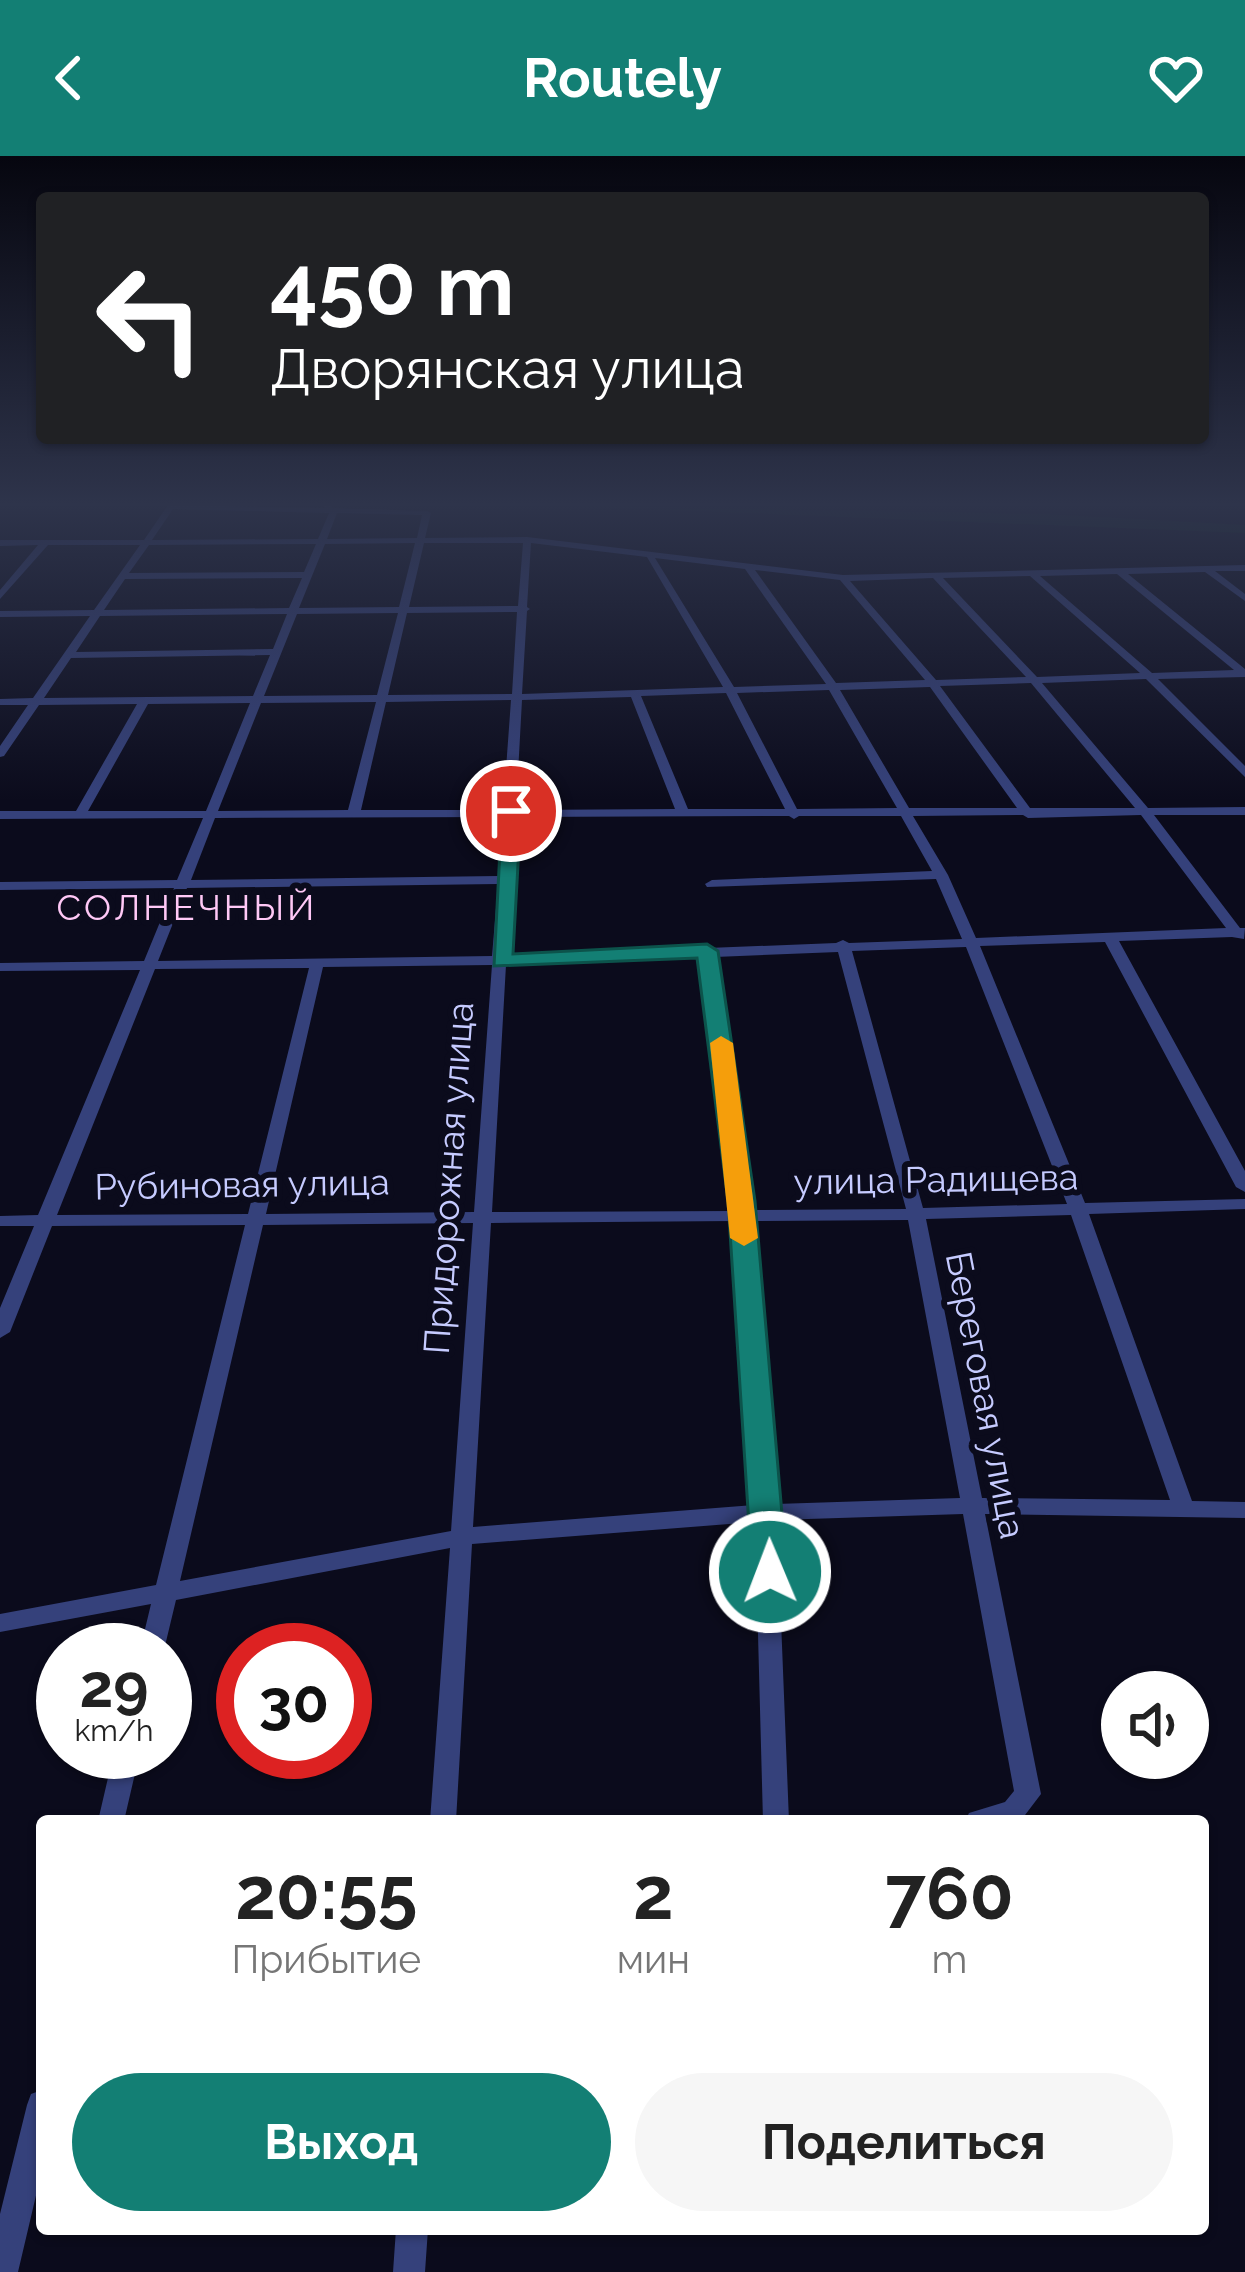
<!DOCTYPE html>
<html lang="ru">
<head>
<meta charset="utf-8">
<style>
	body { margin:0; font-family:Raleway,sans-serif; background:#f6f6f6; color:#222; height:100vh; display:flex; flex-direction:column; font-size:45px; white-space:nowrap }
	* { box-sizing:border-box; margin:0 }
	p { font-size:39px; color:#767676 }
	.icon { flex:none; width:66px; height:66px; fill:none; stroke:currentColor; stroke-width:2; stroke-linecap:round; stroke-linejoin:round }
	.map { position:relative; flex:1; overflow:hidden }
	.sheet { position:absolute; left:36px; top:1659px; width:1173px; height:420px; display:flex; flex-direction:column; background:#fff; border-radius:12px; box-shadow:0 3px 9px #0004 }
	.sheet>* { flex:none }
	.guide { position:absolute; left:36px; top:36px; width:1173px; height:252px; border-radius:12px; box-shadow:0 3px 9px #0004; background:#202124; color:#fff; overflow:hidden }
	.fabs { position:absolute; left:1101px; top:1515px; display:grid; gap:24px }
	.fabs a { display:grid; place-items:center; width:108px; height:108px; border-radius:50%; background:#fff; box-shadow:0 3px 9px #0004; font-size:60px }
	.speed { position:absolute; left:36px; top:1467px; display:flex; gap:24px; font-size:60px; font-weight:700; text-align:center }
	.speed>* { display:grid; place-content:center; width:156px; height:156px; border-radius:50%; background:#fff; box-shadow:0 3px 9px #0004; line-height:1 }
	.speed small { font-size:30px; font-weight:400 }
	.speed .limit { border:18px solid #d22; background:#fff; color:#111 }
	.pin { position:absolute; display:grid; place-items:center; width:102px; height:102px; color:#fff; margin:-51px; border:6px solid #fff; border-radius:50%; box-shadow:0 3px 12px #0007 }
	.me { position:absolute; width:132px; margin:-66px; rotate:359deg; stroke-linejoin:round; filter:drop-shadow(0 0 9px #0008) }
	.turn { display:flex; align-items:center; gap:42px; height:252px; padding:0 36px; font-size:54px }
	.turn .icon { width:156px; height:156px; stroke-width:2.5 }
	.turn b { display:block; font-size:84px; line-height:102px }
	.eta { display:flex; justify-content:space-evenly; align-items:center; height:204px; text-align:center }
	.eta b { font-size:72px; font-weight:700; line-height:84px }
	.button { display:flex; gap:24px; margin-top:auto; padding:24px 36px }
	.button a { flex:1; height:138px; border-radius:72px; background:#137f74; color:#fff; font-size:48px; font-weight:700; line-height:138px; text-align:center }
	.button a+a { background:#f6f6f6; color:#222 }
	header { display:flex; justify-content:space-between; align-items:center; height:156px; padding:0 36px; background:#137f74; color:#fff; font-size:54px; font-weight:700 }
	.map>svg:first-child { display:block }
</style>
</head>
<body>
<header><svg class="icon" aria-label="back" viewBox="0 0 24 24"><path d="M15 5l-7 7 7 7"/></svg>Routely<svg class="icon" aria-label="heart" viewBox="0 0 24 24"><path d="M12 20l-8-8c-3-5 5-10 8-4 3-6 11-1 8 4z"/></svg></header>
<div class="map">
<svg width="1245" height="2116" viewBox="0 0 1245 2116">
	<rect width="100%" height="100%" fill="#0b0b1c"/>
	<path fill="#0e2620" d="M 546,349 L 1045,358 L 1245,369 L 1245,377 Z"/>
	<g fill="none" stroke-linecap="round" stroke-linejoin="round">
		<path fill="#35417b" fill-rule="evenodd" d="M 168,349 L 325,352 L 323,349 L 331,349 L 333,352 L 427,355 L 431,357 L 425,382 L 527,381 L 843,419 L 1245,409 L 1245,415 L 1215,415 L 1245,438 L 1245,445 L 1205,416 L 1128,418 L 1245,513 L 1245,521 L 1158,523 L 1245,610 L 1245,621 L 1146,523 L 1042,527 L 1148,652 L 1245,651 L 1245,659 L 1154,659 L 1240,772 L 1245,772 L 1244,783 L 1232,781 L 1119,785 L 1245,1015 L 1245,1036 L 1236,1031 L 1105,786 L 980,790 L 1085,1047 L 1245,1043 L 1245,1053 L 1089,1058 L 1192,1345 L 1245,1346 L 1245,1362 L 985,1358 L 1041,1638 L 1022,1663 L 965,1665 L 969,1657 L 1005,1646 L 1014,1635 L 963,1358 L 777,1364 L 789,1665 L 763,1665 L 755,1366 L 472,1388 L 456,1665 L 430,1665 L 450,1392 L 176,1444 L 164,1494 L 140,1494 L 151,1448 L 0,1476 L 0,1458 L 156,1429 L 245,1069 L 52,1070 L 10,1176 L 0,1182 L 0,1152 L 34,1070 L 0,1070 L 0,1060 L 38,1059 L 140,814 L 0,815 L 0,807 L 144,805 L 174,732 L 0,734 L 0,726 L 177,724 L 203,662 L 0,663 L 0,655 L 76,655 L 137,548 L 39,549 L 4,600 L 0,601 L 0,590 L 28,549 L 0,549 L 0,543 L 33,542 L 90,460 L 0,461 L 0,455 L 94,454 L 140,389 L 48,389 L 0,443 L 0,434 L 38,389 L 0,390 L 0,384 L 144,384 ZM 173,353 L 329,357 L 318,383 L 152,384 ZM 337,357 L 422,359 L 417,382 L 327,383 ZM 415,387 L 399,451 L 299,452 L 325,388 ZM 424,387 L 523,387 L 518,450 L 409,451 ZM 531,387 L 647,401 L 723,531 L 522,538 L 527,455 L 530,453 L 527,451 ZM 316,388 L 304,416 L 129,417 L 149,389 ZM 655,402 L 745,413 L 826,528 L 734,531 ZM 755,414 L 840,424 L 925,524 L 836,527 ZM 1117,418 L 1234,514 L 1152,517 L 1040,420 ZM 1030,420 L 1140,517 L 1037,521 L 943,422 ZM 302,422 L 289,452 L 104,454 L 125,423 ZM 933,422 L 1026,521 L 936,524 L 850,425 ZM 517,456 L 512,538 L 388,539 L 407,457 ZM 398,457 L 377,539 L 264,540 L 297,458 ZM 287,458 L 273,493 L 76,496 L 100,460 ZM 270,499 L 253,540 L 44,542 L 71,502 ZM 1031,527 L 1135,652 L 1030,652 L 940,530 ZM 930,531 L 1017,652 L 909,652 L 840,534 ZM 829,534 L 897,652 L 797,653 L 737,537 ZM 726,537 L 785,653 L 688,653 L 641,540 ZM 631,541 L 675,653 L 516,654 L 522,544 ZM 511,544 L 503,654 L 361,654 L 386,546 ZM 376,546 L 348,654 L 218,655 L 261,547 ZM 250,547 L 206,655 L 88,655 L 148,548 ZM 1023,659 L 1028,662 L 1141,659 L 1226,772 L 976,782 L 948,719 L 913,660 ZM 789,660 L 794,663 L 799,660 L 901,660 L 932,715 L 712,724 L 705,728 L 707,731 L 936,723 L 962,783 L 849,787 L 843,784 L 836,787 L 507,800 L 514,724 L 515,661 ZM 503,661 L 498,720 L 191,724 L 215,662 ZM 498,728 L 492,800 L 158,805 L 187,732 ZM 966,791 L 1067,1048 L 923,1052 L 852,795 ZM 838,796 L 906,1053 L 752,1054 L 733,903 L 715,801 ZM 701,801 L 717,903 L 734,1055 L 492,1056 L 506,809 ZM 492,809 L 474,1056 L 266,1058 L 323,811 ZM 309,812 L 248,1058 L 57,1059 L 155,813 ZM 1071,1059 L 1170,1344 L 982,1342 L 926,1063 ZM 908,1064 L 960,1342 L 776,1348 L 753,1065 ZM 735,1065 L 754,1349 L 473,1371 L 491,1067 ZM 473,1067 L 451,1375 L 180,1425 L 263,1069 Z
			M 114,1596 L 140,1596 L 124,1665 L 98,1665 Z
			M 42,1934 L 42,2014 L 18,2116 L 0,2116 L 0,2058 L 27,1949 L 31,1938 Z
			M 396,2073 L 428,2073 L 425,2116 L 393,2116 Z"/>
	</g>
	<linearGradient id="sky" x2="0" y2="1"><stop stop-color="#06060f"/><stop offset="0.54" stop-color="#2e344b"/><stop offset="1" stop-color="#2e344b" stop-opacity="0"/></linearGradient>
	<rect width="1245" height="645" fill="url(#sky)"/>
	<path fill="#137f74" stroke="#0c534b" stroke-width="3" d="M 511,649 L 521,655 L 513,798 L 707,788 L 718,795 L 755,1045 L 787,1416 L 782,1426 L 757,1426 L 752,1416 L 728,1045 L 697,802 L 494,810 L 502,655 Z"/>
	<path fill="#f59e0b" d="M 721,880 L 733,887 L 758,1082 L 744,1090 L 730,1082 L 710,887 Z"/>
	<g text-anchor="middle" stroke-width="12" stroke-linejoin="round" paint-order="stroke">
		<g font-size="36" letter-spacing="3" fill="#ffc8f6" stroke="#0b0b1c">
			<text x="187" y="764">СОЛНЕЧНЫЙ</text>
		</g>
		<g font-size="36" fill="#c6cbff" stroke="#0b0b1c">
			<text transform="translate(448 1022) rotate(-86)" y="13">Придорожная улица</text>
			<text transform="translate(936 1023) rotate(-1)" y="13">улица Радищева</text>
			<text transform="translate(242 1028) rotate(-1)" y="13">Рубиновая улица</text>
			<text transform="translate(986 1239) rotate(79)" y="13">Береговая улица</text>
		</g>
	</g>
</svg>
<div class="fabs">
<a><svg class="icon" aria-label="sound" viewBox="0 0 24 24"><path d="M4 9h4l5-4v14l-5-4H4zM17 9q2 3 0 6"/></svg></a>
</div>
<div class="speed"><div>29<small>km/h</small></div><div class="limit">30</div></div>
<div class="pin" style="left:511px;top:655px;background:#d93025"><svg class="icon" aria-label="arrive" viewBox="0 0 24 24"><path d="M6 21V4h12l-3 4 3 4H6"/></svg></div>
<svg class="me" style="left:770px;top:1416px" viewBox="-20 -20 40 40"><circle r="17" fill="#137f74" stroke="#fff" stroke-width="3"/><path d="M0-11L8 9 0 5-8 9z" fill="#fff"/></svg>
<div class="guide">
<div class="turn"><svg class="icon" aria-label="left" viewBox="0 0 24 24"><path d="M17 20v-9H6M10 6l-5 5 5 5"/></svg><div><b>450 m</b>Дворянская улица</div></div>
</div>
<section class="sheet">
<div class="eta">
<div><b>20:55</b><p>Прибытие</p></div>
<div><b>2</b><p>мин</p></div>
<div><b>760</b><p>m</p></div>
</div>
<div class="button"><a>Выход</a><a>Поделиться</a></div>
</section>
</div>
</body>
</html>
